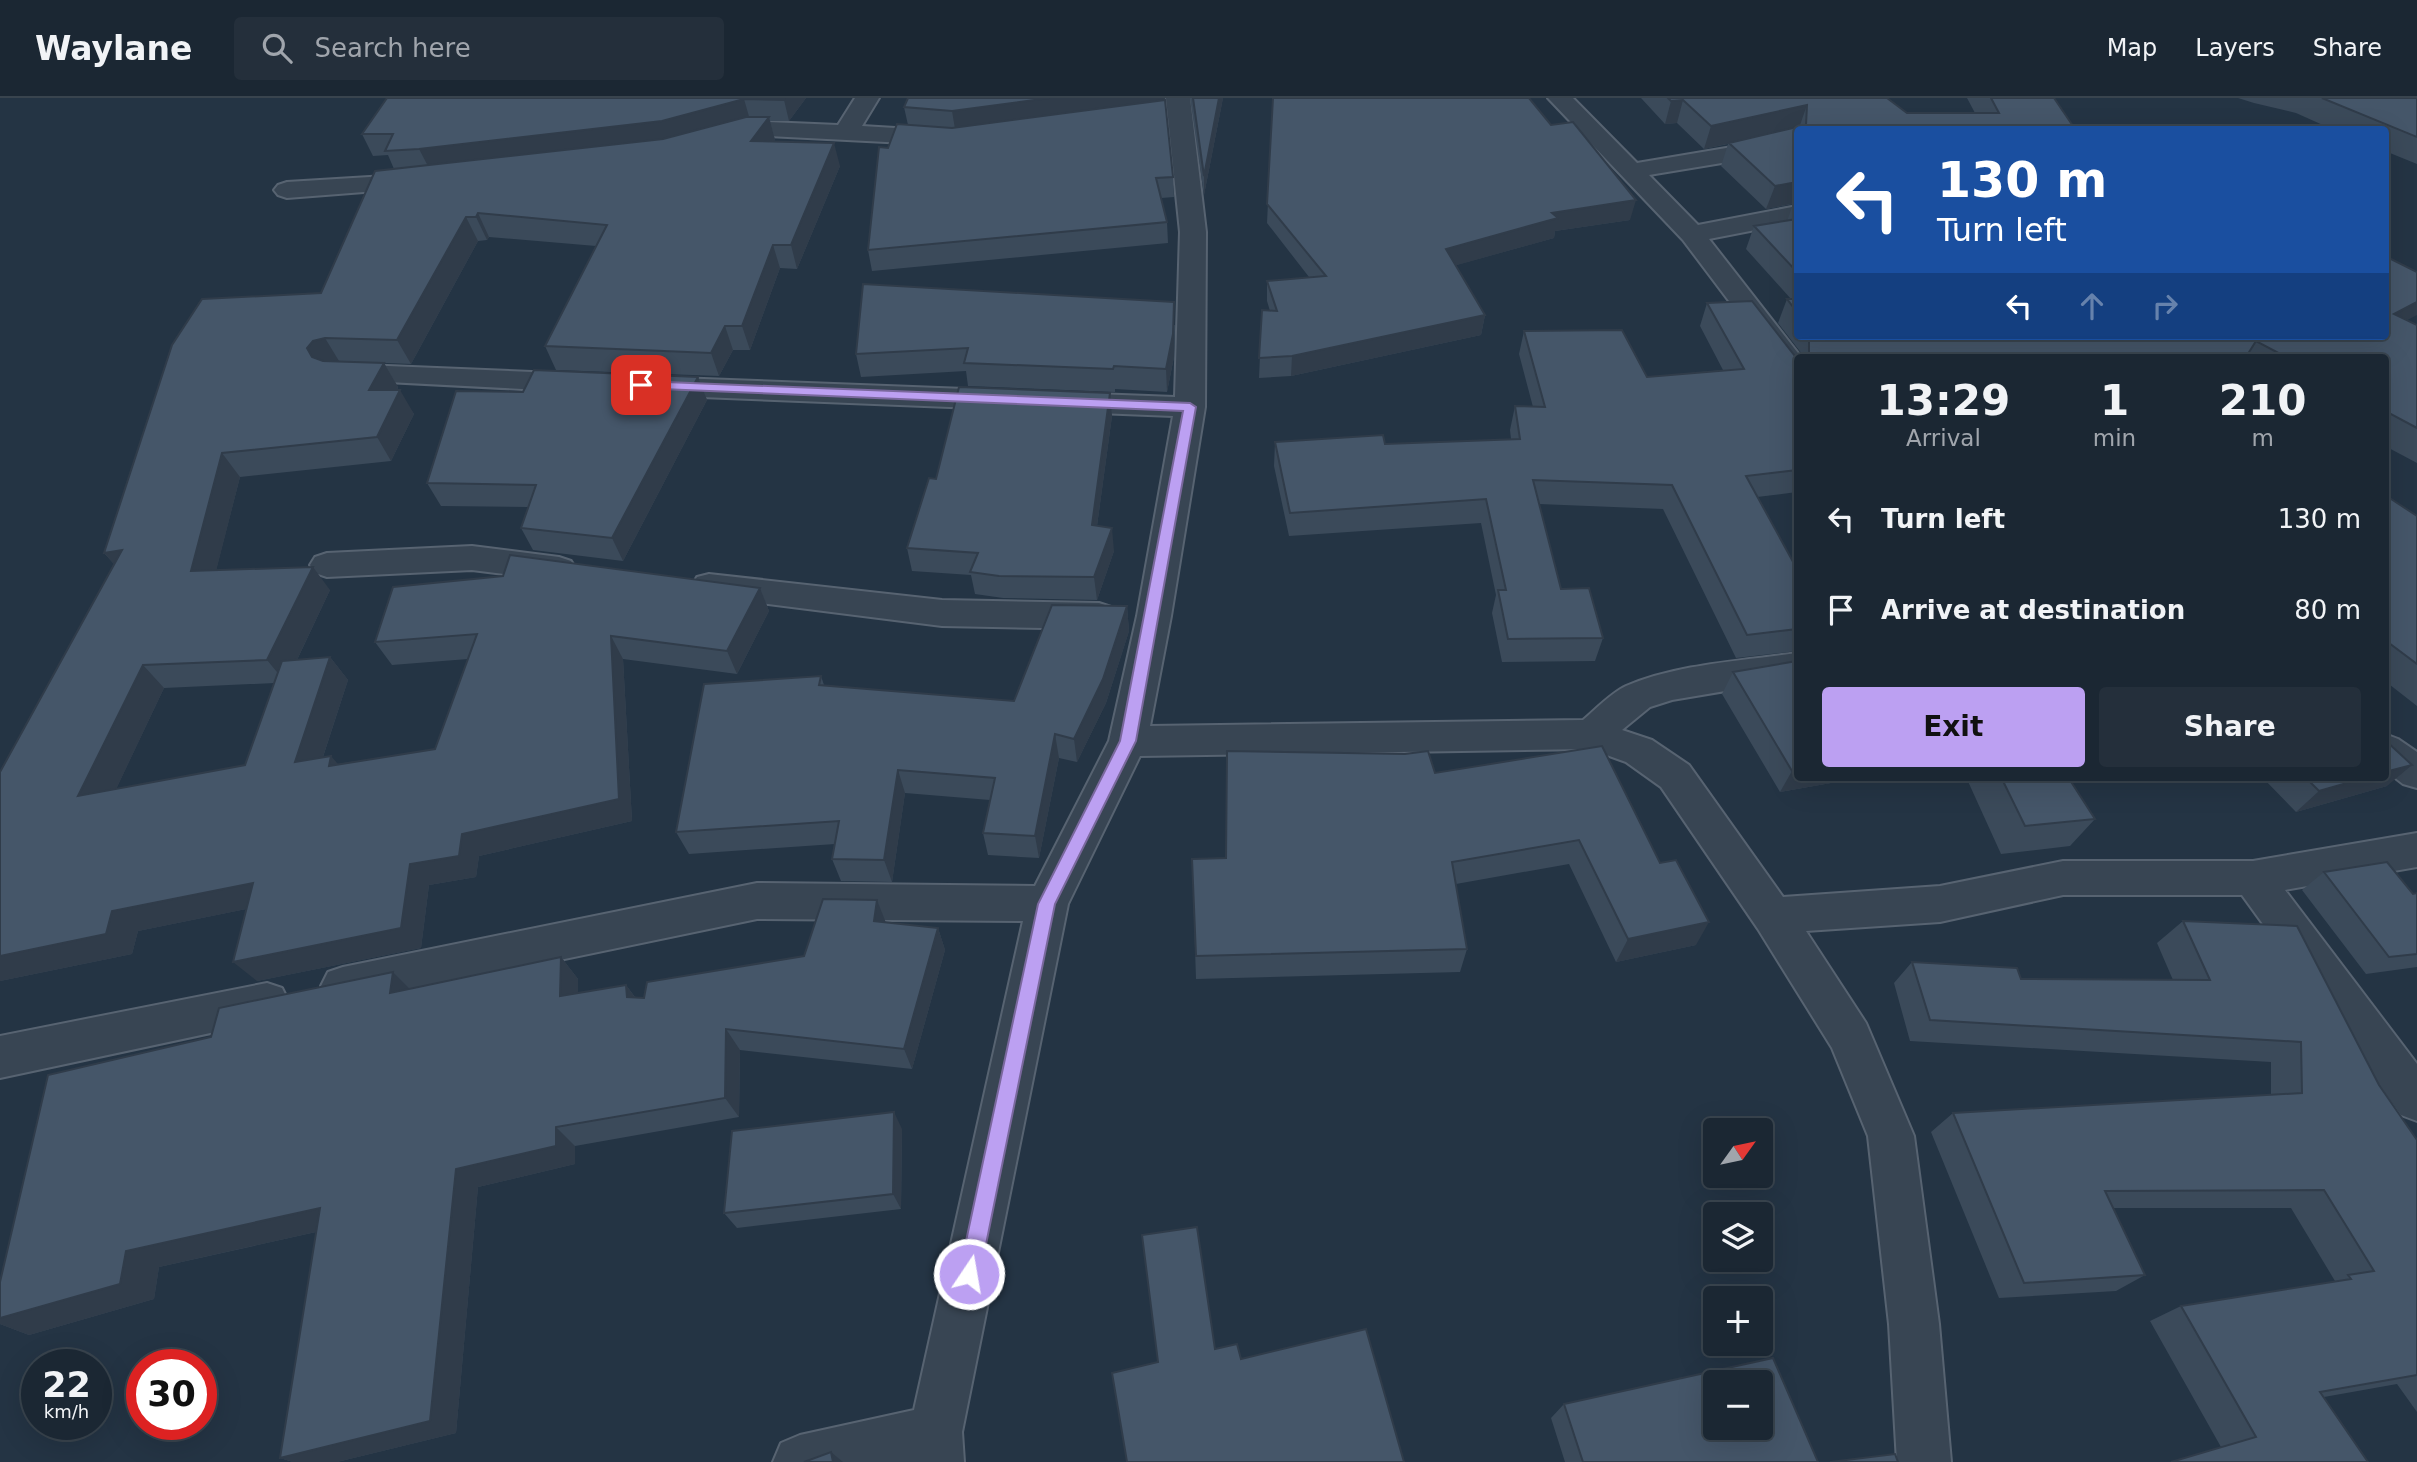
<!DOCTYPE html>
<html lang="en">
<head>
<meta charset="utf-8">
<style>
	body { margin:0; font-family:"DejaVu Sans",sans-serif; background:#242f3b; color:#f1f3f6; height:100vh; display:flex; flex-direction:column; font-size:26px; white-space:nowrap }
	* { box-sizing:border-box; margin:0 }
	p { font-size:23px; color:#a0a5ac }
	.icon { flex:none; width:38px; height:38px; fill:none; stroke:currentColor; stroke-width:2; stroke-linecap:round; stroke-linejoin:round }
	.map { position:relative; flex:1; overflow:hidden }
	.panel { position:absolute; left:1794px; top:256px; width:595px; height:427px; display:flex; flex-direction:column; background:#1b2733; border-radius:7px; box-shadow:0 7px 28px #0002,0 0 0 2px #39444e }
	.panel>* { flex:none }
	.top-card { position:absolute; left:1794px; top:28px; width:595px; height:214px; border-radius:7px; box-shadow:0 7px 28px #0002,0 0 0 2px #39444e; background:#1a4fa0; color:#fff; overflow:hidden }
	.needle { width:46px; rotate:57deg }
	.tools { position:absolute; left:1703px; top:1020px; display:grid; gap:14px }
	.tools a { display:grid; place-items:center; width:70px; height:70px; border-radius:7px; background:#1b2733; box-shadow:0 7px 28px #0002,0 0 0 2px #39444e; font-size:35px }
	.speed { position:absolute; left:21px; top:1251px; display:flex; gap:14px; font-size:35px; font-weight:700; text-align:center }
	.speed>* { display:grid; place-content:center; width:91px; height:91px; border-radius:50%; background:#1b2733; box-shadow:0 7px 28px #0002,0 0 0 2px #39444e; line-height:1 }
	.speed small { font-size:18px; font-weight:400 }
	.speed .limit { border:10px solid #d22; background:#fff; color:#111 }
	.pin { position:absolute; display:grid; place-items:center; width:60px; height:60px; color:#fff; margin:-30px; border-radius:14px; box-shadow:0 4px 10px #0006 }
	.me { position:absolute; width:77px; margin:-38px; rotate:12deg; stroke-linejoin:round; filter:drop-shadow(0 0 5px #0008) }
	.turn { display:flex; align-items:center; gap:24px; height:147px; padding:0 28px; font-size:32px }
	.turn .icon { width:91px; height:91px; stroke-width:2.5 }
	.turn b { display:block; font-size:49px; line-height:60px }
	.lanes { display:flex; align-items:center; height:66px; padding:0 28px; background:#0003; justify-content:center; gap:35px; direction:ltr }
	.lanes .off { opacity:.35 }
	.eta { display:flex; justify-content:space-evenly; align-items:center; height:119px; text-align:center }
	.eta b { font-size:42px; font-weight:700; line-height:49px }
	.cta { display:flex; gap:14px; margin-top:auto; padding:14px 28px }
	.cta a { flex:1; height:80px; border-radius:7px; background:#bca0f2; color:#111; font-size:28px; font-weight:700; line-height:80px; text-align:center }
	.cta a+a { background:#242f3b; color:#f1f3f6 }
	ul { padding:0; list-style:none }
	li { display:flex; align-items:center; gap:21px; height:91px; padding:0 28px }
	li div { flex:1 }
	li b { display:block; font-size:26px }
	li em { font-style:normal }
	header { display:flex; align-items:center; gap:42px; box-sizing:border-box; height:98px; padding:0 35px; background:#1b2733; border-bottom:2px solid #39444e }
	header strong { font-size:33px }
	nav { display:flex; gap:38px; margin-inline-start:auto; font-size:24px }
	.search { width:490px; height:63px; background:#242f3b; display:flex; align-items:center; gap:18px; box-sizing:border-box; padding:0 24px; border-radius:7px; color:#a0a5ac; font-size:26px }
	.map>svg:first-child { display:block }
</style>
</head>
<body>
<header>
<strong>Waylane</strong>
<div class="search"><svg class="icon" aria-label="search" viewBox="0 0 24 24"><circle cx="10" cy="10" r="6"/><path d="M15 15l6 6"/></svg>Search here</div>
<nav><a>Map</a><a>Layers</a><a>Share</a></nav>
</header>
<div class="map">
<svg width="2417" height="1364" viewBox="0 0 2417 1364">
	<rect width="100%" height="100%" fill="#243444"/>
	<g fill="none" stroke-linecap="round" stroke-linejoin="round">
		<g stroke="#576371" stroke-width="4">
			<path id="minor" d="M 855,0 L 879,0 L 862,28 L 945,33 L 954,35 L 957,40 L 954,45 L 945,47 L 768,38 L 720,48 L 711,46 L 708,41 L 711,36 L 768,24 L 838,27 Z
				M 1166,0 L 1190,0 L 1206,134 L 1205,309 L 1171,518 L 1150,628 L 1583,622 C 1596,611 1611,595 1626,588 C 1678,566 1741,563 1797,555 L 1797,581 L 1672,602 L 1650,609 L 1622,632 L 1652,642 L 1689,667 L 1783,799 L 1940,788 L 2063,763 L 2253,763 L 2417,735 L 2417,769 L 2285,792 L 2417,966 L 2417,1023 L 2401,1017 L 2242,797 L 2063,797 L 1940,824 L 1806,833 L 1866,925 L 1914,1038 L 1939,1226 L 1951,1364 L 1897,1364 L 1889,1226 L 1868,1038 L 1832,950 L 1758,831 L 1661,689 L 1626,664 L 1590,651 L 1140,658 L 1068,806 L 962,1334 L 964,1364 L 773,1364 L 781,1345 L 800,1337 L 914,1312 L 1023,823 L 757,821 L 343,907 L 328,902 L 321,888 L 328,874 L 343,869 L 757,785 L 1035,788 L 1109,643 L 1137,518 L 1173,318 L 650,297 L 639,295 L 635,288 L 639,281 L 650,279 L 1175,299 L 1180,134 Z
				M 1548,0 L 1573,0 L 1637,65 L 1738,48 L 1797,32 L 1797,47 L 1740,62 L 1649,77 L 1698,127 L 1797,108 L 1797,124 L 1709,141 L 1801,259 L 1797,259 L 1797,283 L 1787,280 L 1683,142 Z
				M 419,76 L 428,79 L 432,84 L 428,89 L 287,100 L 278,97 L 274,92 L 278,87 L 287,84 Z
				M 339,266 L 580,276 L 591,278 L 595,285 L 591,292 L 580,294 L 329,281 L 324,275 L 329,269 Z
				M 472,448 L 559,459 L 571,463 L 576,471 L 571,479 L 559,483 L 472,472 L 327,479 L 315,475 L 310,467 L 315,459 L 327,455 Z
				M 709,476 L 942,502 L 1099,505 L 1111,509 L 1116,518 L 1111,527 L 1099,531 L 942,528 L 697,497 L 692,488 L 697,479 Z
				M 2385,636 L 2398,641 L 2417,654 L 2417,690 L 2403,686 L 2385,672 Z
				M 267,885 L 282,890 L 289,904 L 282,918 L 267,923 L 0,980 L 0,938 Z"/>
		</g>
		<use href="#minor" fill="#384553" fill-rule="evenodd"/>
	</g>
	<path fill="#3b4a5a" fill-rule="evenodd" d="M 387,0 L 806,0 L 789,23 L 770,23 L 775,42 L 774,43 L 840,68 L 797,171 L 780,170 L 750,252 L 733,252 L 719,278 L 556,272 L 545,248 L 596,148 L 489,139 L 487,142 L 478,143 L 411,266 L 339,263 L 384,265 L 398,289 L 397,292 L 414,316 L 391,363 L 240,379 L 216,472 L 330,492 L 297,562 L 330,559 L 348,582 L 323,659 L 338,666 L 435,651 L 468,561 L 392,567 L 375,544 L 760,490 L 769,513 L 737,576 L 623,561 L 632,723 L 479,758 L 476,779 L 429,787 L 421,850 L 257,883 L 246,811 L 138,833 L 132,856 L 0,883 L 114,466 L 104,455 L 321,195 L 394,71 L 388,57 L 373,58 L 362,36 ZM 275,585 L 245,667 L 116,691 L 164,590 Z
		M 908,0 L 1165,0 L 1164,2 L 1173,79 L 1174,99 L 1161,100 L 1167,124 L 1168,145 L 872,173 L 868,152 L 888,50 L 908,27 L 904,9 Z
		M 1190,0 L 1223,0 L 1204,97 Z
		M 1273,0 L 1630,122 L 1555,133 L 1554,140 L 1456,167 L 1485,217 L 1481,237 L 1291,278 L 1259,280 L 1262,212 L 1270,213 L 1267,203 L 1267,183 L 1309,179 L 1267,125 Z
		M 1641,0 L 1887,0 L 1907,15 L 1975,15 L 1967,0 L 2054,0 L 2073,28 L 2071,32 L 1797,32 L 1797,238 L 2385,238 L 2407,222 L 2417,227 L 2417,365 L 2385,348 L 2385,259 L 1801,259 L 1802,256 L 1778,225 L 1787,201 L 1791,201 L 1746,151 L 1754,128 L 1787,123 L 1793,106 L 1766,111 L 1721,68 L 1728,46 L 1704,51 L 1677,25 L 1665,26 Z
		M 2238,0 L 2417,0 L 2417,66 L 2385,53 L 2385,32 L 2334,32 L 2296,15 L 2254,5 Z
		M 1707,205 L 1797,259 L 1797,394 L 1757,399 L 1797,471 L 1797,553 L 1736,560 L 1663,411 L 1539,406 L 1561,491 L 1603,540 L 1595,563 L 1502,564 L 1492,515 L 1496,497 L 1481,425 L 1289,438 L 1274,368 L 1275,344 L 1385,346 L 1511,341 L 1510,332 L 1515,308 L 1533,309 L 1519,256 L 1524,233 L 1647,279 L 1723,272 L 1700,228 Z
		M 1175,227 L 1174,259 L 1167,294 L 1115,291 L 1115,294 L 968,288 L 966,273 L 861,279 L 856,256 Z
		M 698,279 L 707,302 L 623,463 L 533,452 L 521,430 L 528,409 L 441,408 L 427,385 Z
		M 1110,295 L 1112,318 L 1097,428 L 1114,453 L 1097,502 L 1003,500 L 975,496 L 971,477 L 912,473 L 907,450 L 936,381 Z
		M 2385,397 L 2417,418 L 2417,608 L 2385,583 Z
		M 1127,508 L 1129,533 L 1106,605 L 1077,664 L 1059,660 L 1039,760 L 988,757 L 983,735 L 990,702 L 905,695 L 892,784 L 841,783 L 832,761 L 835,746 L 689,756 L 676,734 L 821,578 L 824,587 L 1014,603 Z
		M 1733,574 L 1797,679 L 1865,679 L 1780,694 L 1722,596 Z
		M 1602,648 L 1696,847 L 1616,864 L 1569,766 L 1456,786 L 1467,851 L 1460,874 L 1196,881 L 1192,761 L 1226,760 L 1435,675 Z
		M 1966,679 L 2068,679 L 2095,721 L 2070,748 L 2001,756 Z
		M 2262,679 L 2385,679 L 2387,688 L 2296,714 Z
		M 2324,774 L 2413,796 L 2417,795 L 2417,869 L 2366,876 L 2302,792 Z
		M 877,802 L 885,824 L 938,830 L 945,852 L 912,971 L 740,952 L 739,1019 L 575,1048 L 575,1066 L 478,1089 L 456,1335 L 337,1364 L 293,1364 L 280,1360 L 316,1134 L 159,1169 L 154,1201 L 29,1237 L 0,1226 L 0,1184 L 211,939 L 393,874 L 410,891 L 561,859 L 578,881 L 578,895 L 626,887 L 635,899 L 644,900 L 804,858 Z
		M 2183,823 L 2379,987 L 2417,1042 L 2417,1314 L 2397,1286 L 2324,1299 L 2368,1364 L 2221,1349 L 2150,1223 L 2181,1208 L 2330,1185 L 2335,1183 L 2291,1110 L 2113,1110 L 2145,1177 L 2116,1193 L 1999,1200 L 1931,1034 L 1953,1015 L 2271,997 L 2271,964 L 1910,943 L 1894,885 L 1912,864 L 2021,881 L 2173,882 L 2157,845 Z
		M 902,1031 L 901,1111 L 737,1130 L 724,1115 Z
		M 1564,1306 L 1818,1364 L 1565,1364 L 1551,1320 Z"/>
	<path fill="#303c4a" d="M 785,0 L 806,0 L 789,23 L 784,2 Z
		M 1049,0 L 1165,0 L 1164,3 L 955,31 L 952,13 Z
		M 1219,0 L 1223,0 L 1204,97 L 1204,78 Z
		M 744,1 L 750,22 L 668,44 L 430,72 L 419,51 Z
		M 1683,2 L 1677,25 L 1665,26 L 1671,3 Z
		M 1807,7 L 1799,30 L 1704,51 L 1711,28 Z
		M 769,19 L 775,42 L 757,66 L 751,43 Z
		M 2073,28 L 2071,32 L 2045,32 Z
		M 834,45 L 840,68 L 797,171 L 791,147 Z
		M 1797,84 L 1796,105 L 1766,111 L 1775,88 Z
		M 1636,102 L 1630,122 L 1555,133 L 1554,140 L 1443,171 L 1446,151 L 1552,115 Z
		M 478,115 L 489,139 L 487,142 L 476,119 Z
		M 466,119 L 478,143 L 411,266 L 397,242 Z
		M 773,147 L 780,170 L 750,252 L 742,228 Z
		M 1174,204 L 1174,259 L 1167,294 L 1166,271 Z
		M 2417,204 L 2417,217 L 2385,234 L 2394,216 Z
		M 1485,217 L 1481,237 L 1291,278 L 1292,258 Z
		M 725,228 L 733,252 L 719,278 L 711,255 Z
		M 325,240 L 339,263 L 328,266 L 312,259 L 307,250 L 313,243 Z
		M 384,265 L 398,289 L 384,316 L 369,292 Z
		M 698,279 L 707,302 L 623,463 L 612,440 Z
		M 400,292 L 414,316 L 391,363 L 377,339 Z
		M 1110,295 L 1112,318 L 1094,450 L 1092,427 Z
		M 222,355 L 240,379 L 210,497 L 191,473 Z
		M 1112,430 L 1114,453 L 1097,502 L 1094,479 Z
		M 122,452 L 125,478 L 104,455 Z
		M 313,469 L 330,492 L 286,585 L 267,562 Z
		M 760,490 L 769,513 L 737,576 L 727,553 Z
		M 1127,508 L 1129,533 L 1106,605 L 1077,664 L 1074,641 Z
		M 611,538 L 623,561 L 632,723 L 479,758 L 476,779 L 429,787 L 421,850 L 257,883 L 233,864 L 410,766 L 462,736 Z
		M 330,559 L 348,582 L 314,686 L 295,664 Z
		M 143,567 L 164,590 L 103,719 L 78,698 Z
		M 1055,636 L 1059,660 L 1039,760 L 1035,738 Z
		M 331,658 L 350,680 L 329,668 Z
		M 2412,667 L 2387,688 L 2296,714 L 2319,693 L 2368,679 L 2385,679 L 2385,674 Z
		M 898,672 L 905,695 L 892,784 L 884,762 Z
		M 1797,672 L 1797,679 L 1865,679 L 1780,694 L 1792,673 Z
		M 253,785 L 275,805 L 138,833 L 132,856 L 0,883 L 0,858 L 112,813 Z
		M 877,802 L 886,825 L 874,823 Z
		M 1709,824 L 1696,847 L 1616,864 L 1628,841 Z
		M 938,830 L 945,852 L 912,971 L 904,951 Z
		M 561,859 L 578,881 L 578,920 L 560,898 Z
		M 393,874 L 415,896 L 390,895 Z
		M 626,887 L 642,909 L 627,899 Z
		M 726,931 L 740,952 L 739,1019 L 725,1000 Z
		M 894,1014 L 902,1031 L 901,1111 L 893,1096 Z
		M 556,1029 L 575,1048 L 575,1066 L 478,1089 L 456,1335 L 337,1364 L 293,1364 L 280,1360 L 456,1071 Z
		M 320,1110 L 347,1127 L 159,1169 L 154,1201 L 29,1237 L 0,1226 L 0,1220 L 126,1153 Z
		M 831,1354 L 843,1364 L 833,1364 Z"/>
	<path fill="#455669" stroke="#303c4a" stroke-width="2" fill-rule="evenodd" d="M 387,0 L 785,0 L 784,2 L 744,1 L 662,23 L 419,51 L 385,53 L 393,36 L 362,36 Z
		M 908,0 L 1049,0 L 952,13 L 904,9 Z
		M 1193,0 L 1219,0 L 1204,78 Z
		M 1273,0 L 1529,0 L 1551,27 L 1573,24 L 1636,102 L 1552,115 L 1558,120 L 1446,151 L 1485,217 L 1292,258 L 1259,260 L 1262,212 L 1277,213 L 1267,183 L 1326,178 L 1267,106 Z
		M 1668,0 L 1887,0 L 1907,15 L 1999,15 L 1991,0 L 2054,0 L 2073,28 L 2045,32 L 1797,32 L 1797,84 L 1775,88 L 1729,45 L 1806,27 L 1807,7 L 1711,28 L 1683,2 L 1671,3 Z
		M 2322,0 L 2417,0 L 2417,39 Z
		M 1165,2 L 1173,79 L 1156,80 L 1167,124 L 868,152 L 879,49 L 888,50 L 897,26 L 952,30 Z
		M 746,19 L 769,19 L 751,43 L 834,45 L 791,147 L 773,147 L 742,228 L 725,228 L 711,255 L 545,248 L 607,127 L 478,115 L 476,119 L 466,119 L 397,242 L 325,240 L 313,243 L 307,250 L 312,259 L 323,263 L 384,265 L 369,292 L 400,292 L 377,339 L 222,355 L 191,473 L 313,469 L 267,562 L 143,567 L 78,698 L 245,667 L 282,563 L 330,559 L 295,664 L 331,658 L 329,668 L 435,651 L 477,536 L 375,544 L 393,489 L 503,478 L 510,457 L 760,490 L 727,553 L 611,538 L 619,701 L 462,736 L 459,758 L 410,766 L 401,830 L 233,864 L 253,785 L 112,813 L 106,836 L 0,858 L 0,674 L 122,452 L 104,455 L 172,247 L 202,201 L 321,195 L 375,73 L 663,41 Z
		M 1797,121 L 1797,174 L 1754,128 Z
		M 2385,158 L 2417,174 L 2417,204 L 2394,216 L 2417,227 L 2417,330 L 2385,313 L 2385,259 L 2286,259 L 2256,243 L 2246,259 L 1809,259 L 1809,238 L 2385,238 Z
		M 863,186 L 1174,204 L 1173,236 L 1166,271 L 1114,268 L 1113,271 L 964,265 L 968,250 L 856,256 Z
		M 1787,201 L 1797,201 L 1797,214 Z
		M 1752,203 L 1795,258 L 1799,259 L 1797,259 L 1797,372 L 1746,378 L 1797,471 L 1797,531 L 1747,537 L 1672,387 L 1533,382 L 1561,491 L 1589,490 L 1603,540 L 1508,541 L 1498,492 L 1506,492 L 1486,401 L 1290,415 L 1275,344 L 1383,337 L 1385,346 L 1520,341 L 1515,308 L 1545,309 L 1524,233 L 1622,232 L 1647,279 L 1744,271 L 1707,205 Z
		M 534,272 L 698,279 L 612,440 L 521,430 L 536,387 L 427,385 L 456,293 L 523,294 Z
		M 959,289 L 1110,295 L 1092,427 L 1112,430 L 1094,479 L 999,478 L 970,474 L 978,455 L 907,450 L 929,380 L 936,381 Z
		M 2385,397 L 2417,418 L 2417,566 L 2385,542 Z
		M 1052,507 L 1127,508 L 1103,581 L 1074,641 L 1055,636 L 1035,738 L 983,735 L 995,680 L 898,672 L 884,762 L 832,761 L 839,723 L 676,734 L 704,586 L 821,578 L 819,587 L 1014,603 Z
		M 1797,563 L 1797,672 L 1792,673 L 1733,574 Z
		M 2385,642 L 2412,667 L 2385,674 Z
		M 1602,648 L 1660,765 L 1676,762 L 1709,824 L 1628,841 L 1579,742 L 1452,764 L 1467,851 L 1196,858 L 1192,761 L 1226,760 L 1227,653 L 1405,656 L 1428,653 L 1435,675 Z
		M 2001,679 L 2068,679 L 2095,721 L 2025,728 Z
		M 2305,679 L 2368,679 L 2319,693 Z
		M 2387,764 L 2413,796 L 2417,795 L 2417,856 L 2389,859 L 2324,774 Z
		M 823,801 L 877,802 L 874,823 L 938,830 L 904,951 L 726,931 L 725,1000 L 556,1029 L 556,1048 L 456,1071 L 430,1323 L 280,1360 L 320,1110 L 126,1153 L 120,1186 L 0,1220 L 0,1184 L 48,977 L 211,939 L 219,910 L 393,874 L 390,895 L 561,859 L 560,898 L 626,887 L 627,899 L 644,900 L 647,884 L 804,858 Z
		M 2183,823 L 2297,828 L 2379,987 L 2417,1042 L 2417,1277 L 2320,1294 L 2368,1364 L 2171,1364 L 2256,1339 L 2181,1208 L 2351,1181 L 2348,1177 L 2374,1173 L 2324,1092 L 2105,1093 L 2145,1177 L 2024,1185 L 1953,1015 L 2302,995 L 2301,944 L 1930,922 L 1912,864 L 2017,870 L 2021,881 L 2210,882 Z
		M 894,1014 L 893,1096 L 724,1115 L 732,1033 Z
		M 1197,1129 L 1215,1251 L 1237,1246 L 1241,1261 L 1366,1231 L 1404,1364 L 1127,1364 L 1112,1275 L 1158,1264 L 1142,1137 Z
		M 1773,1260 L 1818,1364 L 1583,1364 L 1564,1306 ZM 1715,1284 L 1760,1284 L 1760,1330 L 1715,1330 Z
		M 831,1354 L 833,1364 L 804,1364 Z
		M 1895,1356 L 1898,1364 L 1830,1364 Z"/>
	<path fill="#bca0f2" stroke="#7a689d" stroke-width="2" d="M 641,283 L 1190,305 L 1196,309 L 1136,643 L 1055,806 L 980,1176 L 977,1183 L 969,1186 L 962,1183 L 959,1176 L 1038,806 L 1120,643 L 1183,313 L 637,290 L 637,284 Z"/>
</svg>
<div class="tools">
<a><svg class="needle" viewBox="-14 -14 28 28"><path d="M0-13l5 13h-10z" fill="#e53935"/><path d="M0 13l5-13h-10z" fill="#a0a5ac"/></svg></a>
<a><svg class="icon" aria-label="layers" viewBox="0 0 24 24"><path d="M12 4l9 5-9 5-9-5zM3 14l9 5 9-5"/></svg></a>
<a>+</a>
<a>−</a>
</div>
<div class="speed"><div>22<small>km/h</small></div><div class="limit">30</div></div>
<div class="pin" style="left:641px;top:287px;background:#d93025"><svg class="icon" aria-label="arrive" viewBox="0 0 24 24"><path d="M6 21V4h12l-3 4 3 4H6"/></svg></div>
<svg class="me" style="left:969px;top:1176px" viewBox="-20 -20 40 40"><circle r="17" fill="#bca0f2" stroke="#fff" stroke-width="3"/><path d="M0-11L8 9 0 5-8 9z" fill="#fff"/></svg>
<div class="top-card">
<div class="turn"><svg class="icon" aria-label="left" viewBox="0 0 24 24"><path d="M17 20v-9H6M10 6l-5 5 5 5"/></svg><div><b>130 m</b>Turn left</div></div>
<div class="lanes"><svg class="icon" aria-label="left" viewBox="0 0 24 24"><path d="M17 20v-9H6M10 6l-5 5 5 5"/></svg><svg class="icon off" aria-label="ahead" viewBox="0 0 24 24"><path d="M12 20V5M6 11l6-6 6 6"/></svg><svg class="icon off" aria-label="right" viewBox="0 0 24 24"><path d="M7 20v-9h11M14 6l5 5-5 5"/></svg></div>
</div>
<section class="panel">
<div class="eta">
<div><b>13:29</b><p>Arrival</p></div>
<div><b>1</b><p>min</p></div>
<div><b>210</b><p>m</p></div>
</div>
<ul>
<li><svg class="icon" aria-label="left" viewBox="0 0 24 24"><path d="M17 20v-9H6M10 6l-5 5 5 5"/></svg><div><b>Turn left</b></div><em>130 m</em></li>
<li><svg class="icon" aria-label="arrive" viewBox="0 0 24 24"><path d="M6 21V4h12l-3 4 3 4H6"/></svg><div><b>Arrive at destination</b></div><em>80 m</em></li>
</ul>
<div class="cta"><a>Exit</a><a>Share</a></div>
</section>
</div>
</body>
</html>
